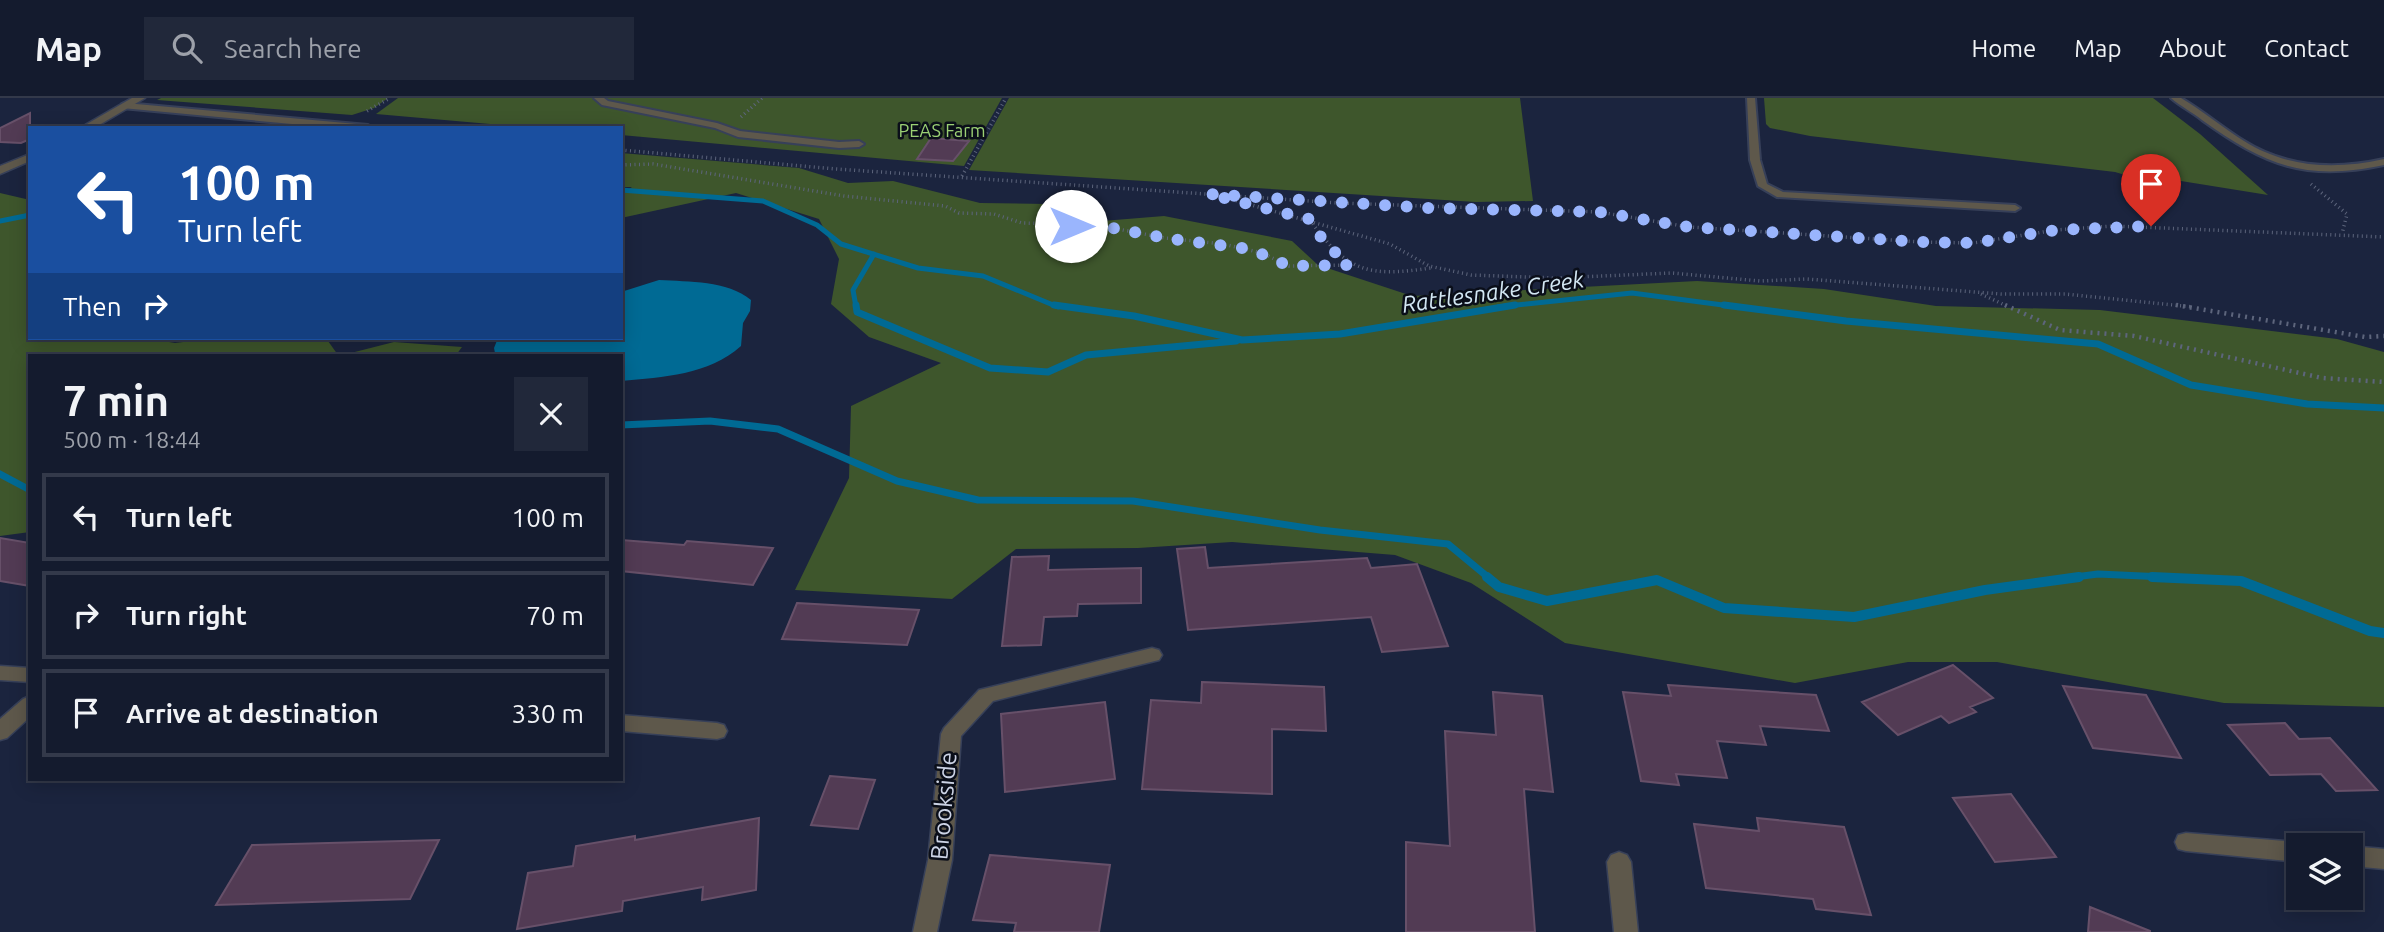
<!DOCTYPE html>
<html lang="en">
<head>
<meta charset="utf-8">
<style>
	body { margin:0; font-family:Ubuntu,sans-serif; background:#21283a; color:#f1f3f6; height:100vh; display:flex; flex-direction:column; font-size:26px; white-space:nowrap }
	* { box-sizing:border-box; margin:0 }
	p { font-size:23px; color:#9da1aa }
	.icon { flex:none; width:38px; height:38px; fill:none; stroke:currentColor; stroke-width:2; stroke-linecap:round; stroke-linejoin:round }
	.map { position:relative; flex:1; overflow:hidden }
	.panel { position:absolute; left:28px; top:256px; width:595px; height:427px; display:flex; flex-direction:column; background:#141b2e; border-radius:0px; box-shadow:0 4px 18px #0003,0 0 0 2px #33394a }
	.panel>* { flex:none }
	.top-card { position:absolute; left:28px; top:28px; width:595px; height:214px; border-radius:0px; box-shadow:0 4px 18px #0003,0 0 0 2px #33394a; background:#1a4fa0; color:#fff; overflow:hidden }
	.buttons { position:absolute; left:2286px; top:735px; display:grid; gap:14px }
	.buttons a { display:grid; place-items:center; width:77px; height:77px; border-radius:0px; background:#141b2e; box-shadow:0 4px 18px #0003,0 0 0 2px #33394a; font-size:35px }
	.pin { position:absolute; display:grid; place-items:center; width:60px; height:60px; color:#fff; margin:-72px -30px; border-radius:50% 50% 50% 0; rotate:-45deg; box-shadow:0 0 7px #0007 }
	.pin .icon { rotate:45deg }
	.me { position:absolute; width:77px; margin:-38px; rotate:90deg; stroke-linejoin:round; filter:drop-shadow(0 0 5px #0008) }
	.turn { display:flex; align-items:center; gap:24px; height:147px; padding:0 35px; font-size:32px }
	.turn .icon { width:91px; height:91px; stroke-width:2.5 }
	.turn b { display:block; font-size:49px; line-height:60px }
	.then { display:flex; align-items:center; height:66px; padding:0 35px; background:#0003; gap:14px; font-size:26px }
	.round { display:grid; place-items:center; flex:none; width:74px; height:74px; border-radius:0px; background:#21283a }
	.head { display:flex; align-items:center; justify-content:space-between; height:119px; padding:0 35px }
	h1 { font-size:42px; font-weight:700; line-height:52px }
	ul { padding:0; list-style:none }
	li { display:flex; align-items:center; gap:21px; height:88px; margin:0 14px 10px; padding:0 21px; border:4px solid #33394a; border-radius:0px }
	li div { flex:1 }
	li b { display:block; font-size:26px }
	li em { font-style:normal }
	header { display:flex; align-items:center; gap:42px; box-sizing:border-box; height:98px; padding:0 35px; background:#141b2e; border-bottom:2px solid #33394a }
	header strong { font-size:33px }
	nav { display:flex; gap:38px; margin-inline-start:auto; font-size:24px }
	.search { width:490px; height:63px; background:#21283a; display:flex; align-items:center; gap:18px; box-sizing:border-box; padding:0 24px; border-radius:0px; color:#9da1aa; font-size:26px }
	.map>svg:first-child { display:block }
</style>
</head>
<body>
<header>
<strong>Map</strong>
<div class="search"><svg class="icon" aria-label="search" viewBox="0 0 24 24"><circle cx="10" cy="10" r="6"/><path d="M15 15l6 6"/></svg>Search here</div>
<nav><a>Home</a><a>Map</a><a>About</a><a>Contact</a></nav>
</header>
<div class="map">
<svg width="2384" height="834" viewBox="0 0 2384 834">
	<rect width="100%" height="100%" fill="#1b243e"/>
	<path fill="#3e562c" d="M 161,0 L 388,0 L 374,10 L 352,17 L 157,2 Z
		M 398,0 L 1002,0 L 964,68 L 621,37 L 621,30 L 536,30 L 376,16 Z
		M 1009,0 L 1520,0 L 1533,103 L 1476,104 L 969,72 Z
		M 1764,0 L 2153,0 L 2200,36 L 2268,97 L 2181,83 C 2161,97 2136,79 2115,74 L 1810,38 L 1770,30 L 1766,26 Z
		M 621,55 L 799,70 L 848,85 L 893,83 L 980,105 L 1047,106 L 1090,124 L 1164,118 L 1292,143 L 1318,167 L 1412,198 L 1697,183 L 1824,191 L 1936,208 L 2100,212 L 2337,241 L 2384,254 L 2384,609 L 2224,605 L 1997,564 L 1908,564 L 1795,585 L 1565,545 L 1471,485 L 1395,457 L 1232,444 L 1138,450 L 1016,451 L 952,501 L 795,492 L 849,380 L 851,308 L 941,265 L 869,239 L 831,206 L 839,161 L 819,121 L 736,95 L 621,120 L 621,96 L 632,89 L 621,89 Z
		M 0,95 L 30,102 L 30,240 L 146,240 L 175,245 L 216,240 L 301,240 L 328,243 L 338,257 L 30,257 L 30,434 L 0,438 Z
		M 394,244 L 462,249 L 456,257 L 343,257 Z"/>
	<path fill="#006a94" d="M 659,182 C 689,184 727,182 751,202 L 750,213 L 743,225 L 741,248 C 708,277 664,279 621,283 L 621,257 L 495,255 L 494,250 L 498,240 L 621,240 L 621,194 Z"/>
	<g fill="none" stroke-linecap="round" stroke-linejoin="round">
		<path stroke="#006a94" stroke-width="5" d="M 621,92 L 763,103 L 817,127 L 841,146 L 918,170 L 983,178 L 1058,209
			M 0,123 L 30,117
			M 856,209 L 853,192 L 874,156
			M 1498,209 L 1632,195 L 1738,209"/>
		<path stroke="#006a94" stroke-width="7" d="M 856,207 L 857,214 L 990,270 L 1048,274 L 1086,257 L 1236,243
			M 1054,207 L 1134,218 L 1242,242 L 1340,236 L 1515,207
			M 1724,207 L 1846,223 L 2098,246 L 2191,287 L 2307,306 L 2384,310
			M 621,327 L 710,323 L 778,331 L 897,383 L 978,402 L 1133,403 L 1320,432 L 1448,446 L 1489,480
			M 0,376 L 30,392
			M 2067,480 L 2098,476 L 2187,480"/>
		<path stroke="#006a94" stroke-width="10" d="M 1487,479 L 1499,489 L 1547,503 L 1657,482 L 1724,510 L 1854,519 L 1985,492 L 2079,479
			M 2152,479 L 2241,483 L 2370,533 L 2384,535"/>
	</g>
	<path fill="#523b54" stroke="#675069" stroke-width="2" d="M 30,15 L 30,41 L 21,45 L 0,44 L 0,30 Z
		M 931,40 L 969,43 L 953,63 L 917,61 Z
		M 0,440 L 30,445 L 30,488 L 0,483 Z
		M 621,442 L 684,447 L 687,443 L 773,450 L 753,487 L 621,473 Z
		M 1205,449 L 1208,470 L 1367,460 L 1371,470 L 1417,466 L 1448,548 L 1382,554 L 1371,519 L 1188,532 L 1177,451 Z
		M 1049,458 L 1048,472 L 1141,470 L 1141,505 L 1078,506 L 1077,518 L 1044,519 L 1041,547 L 1002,548 L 1012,459 Z
		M 797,505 L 919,512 L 907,547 L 782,541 Z
		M 1953,567 L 1993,600 L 1970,609 L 1976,614 L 1949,625 L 1941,618 L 1898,637 L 1862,604 Z
		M 1202,584 L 1324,589 L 1326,633 L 1272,631 L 1272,696 L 1142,691 L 1151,602 L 1201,605 Z
		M 1668,587 L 1816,597 L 1829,633 L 1760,628 L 1766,647 L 1717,643 L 1727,680 L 1676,676 L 1679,687 L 1641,683 L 1623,594 L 1671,598 Z
		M 2063,588 L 2146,597 L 2181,660 L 2093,650 Z
		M 1493,594 L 1542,598 L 1553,694 L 1524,691 L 1535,834 L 1406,834 L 1406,744 L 1450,748 L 1445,633 L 1496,637 Z
		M 1105,604 L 1115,681 L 1005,694 L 1001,616 Z
		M 2285,625 L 2299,641 L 2330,640 L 2377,692 L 2336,693 L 2321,676 L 2270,677 L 2228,627 Z
		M 830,678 L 875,682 L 858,731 L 811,727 Z
		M 2011,696 L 2056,759 L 1995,764 L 1953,700 Z
		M 759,720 L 756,792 L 702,802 L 703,789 L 623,803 L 622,813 L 517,831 L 528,775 L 573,768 L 576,748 L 635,738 L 635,742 Z
		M 1757,720 L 1844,729 L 1871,817 L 1816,811 L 1813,801 L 1706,790 L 1694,726 L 1759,733 Z
		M 439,742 L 410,801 L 216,807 L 252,747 Z
		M 990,757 L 1110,767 L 1099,834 L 1014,834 L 1016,825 L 973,822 Z
		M 2090,809 L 2150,833 L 2150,834 L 2088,834 Z"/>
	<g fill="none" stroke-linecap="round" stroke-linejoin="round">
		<g stroke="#374059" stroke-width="4">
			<path id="lane" d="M 594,0 L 604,0 L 608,3 L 717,25 L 740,33 L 839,44 L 859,43 L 864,46 L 859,49 L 839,50 L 738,39 L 715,30 L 602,7 Z
				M 1747,0 L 1755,0 L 1760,62 L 1767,86 L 1783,94 L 2015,107 L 2020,110 L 2015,113 L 1777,99 L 1758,88 L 1750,62 Z
				M 2171,0 L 2181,0 C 2203,13 2222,29 2244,43 C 2287,70 2335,72 2384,61 L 2384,67 C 2305,84 2265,67 2202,22 C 2192,14 2180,8 2171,0 Z
				M 125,5 L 368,27 L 372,30 L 335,30 L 122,10 L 122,6 Z"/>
		</g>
		<g stroke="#374059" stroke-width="3">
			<path id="street" d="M 132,0 L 145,0 L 94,30 L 80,30 Z
				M 30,56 L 30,63 L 0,76 L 0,68 Z
				M 1152,550 L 1159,552 L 1162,557 L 1159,562 L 993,603 L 961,638 L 952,762 L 937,834 L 913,834 L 928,762 L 941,636 L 944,630 L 979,592 Z
				M 0,568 L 30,570 L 30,584 L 0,582 Z
				M 30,598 L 30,619 L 7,640 L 0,642 L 0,621 L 23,601 Z
				M 621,617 L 717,625 L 724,627 L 727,633 L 724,639 L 717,641 L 621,633 Z
				M 2186,735 L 2298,744 L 2306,747 L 2298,747 L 2298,764 L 2186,753 L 2178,751 L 2175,744 L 2178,737 Z
				M 2350,748 L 2384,751 L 2384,771 L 2350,768 Z
				M 1619,754 L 1627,757 L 1631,764 L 1638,834 L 1614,834 L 1607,764 L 1611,757 Z"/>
		</g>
		<path stroke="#5d657c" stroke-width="3.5" stroke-dasharray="1 3.5" stroke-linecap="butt" d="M 367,13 L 390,0
			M 741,19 L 762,0
			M 621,52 L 836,71 L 1339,105 L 1599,114 L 1689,129 L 1922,144 L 1973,145 L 2056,132 L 2113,128 L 2384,139
			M 621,67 L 653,66 L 844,98 L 945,108 L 959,115 L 994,116 L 1022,125 L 1097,127 L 1165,140 L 1223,146 L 1262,155 L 1289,168 L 1348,167
			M 962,78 L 1006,0
			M 2311,86 L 2347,116 L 2342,136
			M 1223,99 L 1390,146 L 1429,168 L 1471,177 L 1555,180 L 1672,175 L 1760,183 L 1807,181 L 2001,196 L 2065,196 L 2193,209
			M 1310,122 C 1348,175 1368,179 1431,170
			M 1981,196 L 2009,209"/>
		<path stroke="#5d657c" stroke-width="4.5" stroke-dasharray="2 5" stroke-linecap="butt" d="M 2005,207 L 2060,232 L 2134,238 L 2322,280 L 2384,284
			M 2176,207 L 2365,239 L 2384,238"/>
		<use href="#lane" fill="#5e584b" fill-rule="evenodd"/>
		<use href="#street" fill="#5e584b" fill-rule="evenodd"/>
	</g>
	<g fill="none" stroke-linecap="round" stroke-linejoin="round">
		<path stroke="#9ab5fd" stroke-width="12" stroke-dasharray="0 21.6" d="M 1071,128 L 1097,127 L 1165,140 L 1250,151 L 1289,168 L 1349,167 L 1325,145 L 1309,121 L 1208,96 L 1429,110 L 1599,114 L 1689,129 L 1922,144 L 1973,145 L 2056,132 L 2151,128"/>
	</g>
	<g text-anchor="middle" stroke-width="5" stroke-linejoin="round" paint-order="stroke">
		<g font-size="18" fill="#9bd074" stroke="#0a0e19">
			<text x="942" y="39">PEAS Farm</text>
		</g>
		<g font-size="23" font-style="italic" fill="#d3e7f3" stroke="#0a0e19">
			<text transform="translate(1493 194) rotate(-8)" y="8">Rattlesnake Creek</text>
		</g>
		<g font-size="24" fill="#ccd3e5" stroke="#0a0e19">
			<text transform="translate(944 708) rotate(-85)" y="8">Brookside</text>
		</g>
	</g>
</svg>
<div class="buttons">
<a><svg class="icon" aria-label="layers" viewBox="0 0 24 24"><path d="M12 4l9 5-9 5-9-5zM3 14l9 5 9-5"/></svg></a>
</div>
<div class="pin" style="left:2151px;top:128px;background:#d93025"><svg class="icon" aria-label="arrive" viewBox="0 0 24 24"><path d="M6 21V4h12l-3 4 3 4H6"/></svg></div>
<svg class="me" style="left:1071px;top:128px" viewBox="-20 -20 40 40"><circle r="19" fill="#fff"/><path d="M0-13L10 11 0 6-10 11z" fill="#9ab5fd"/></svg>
<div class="top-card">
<div class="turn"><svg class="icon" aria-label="left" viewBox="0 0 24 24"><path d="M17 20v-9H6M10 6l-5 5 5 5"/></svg><div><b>100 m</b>Turn left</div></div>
<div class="then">Then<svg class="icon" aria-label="right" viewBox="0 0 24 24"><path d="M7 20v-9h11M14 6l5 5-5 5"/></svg></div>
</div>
<section class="panel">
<div class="head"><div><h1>7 min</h1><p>500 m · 18:44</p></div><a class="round"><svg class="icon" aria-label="close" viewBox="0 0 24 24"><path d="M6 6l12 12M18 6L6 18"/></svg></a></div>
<ul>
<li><svg class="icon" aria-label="left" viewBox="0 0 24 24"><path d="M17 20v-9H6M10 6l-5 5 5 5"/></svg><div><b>Turn left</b></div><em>100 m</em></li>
<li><svg class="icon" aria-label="right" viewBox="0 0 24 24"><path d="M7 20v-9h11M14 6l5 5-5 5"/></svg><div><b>Turn right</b></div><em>70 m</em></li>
<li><svg class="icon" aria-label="arrive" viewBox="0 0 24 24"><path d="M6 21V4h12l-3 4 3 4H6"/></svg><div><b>Arrive at destination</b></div><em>330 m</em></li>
</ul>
</section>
</div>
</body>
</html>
